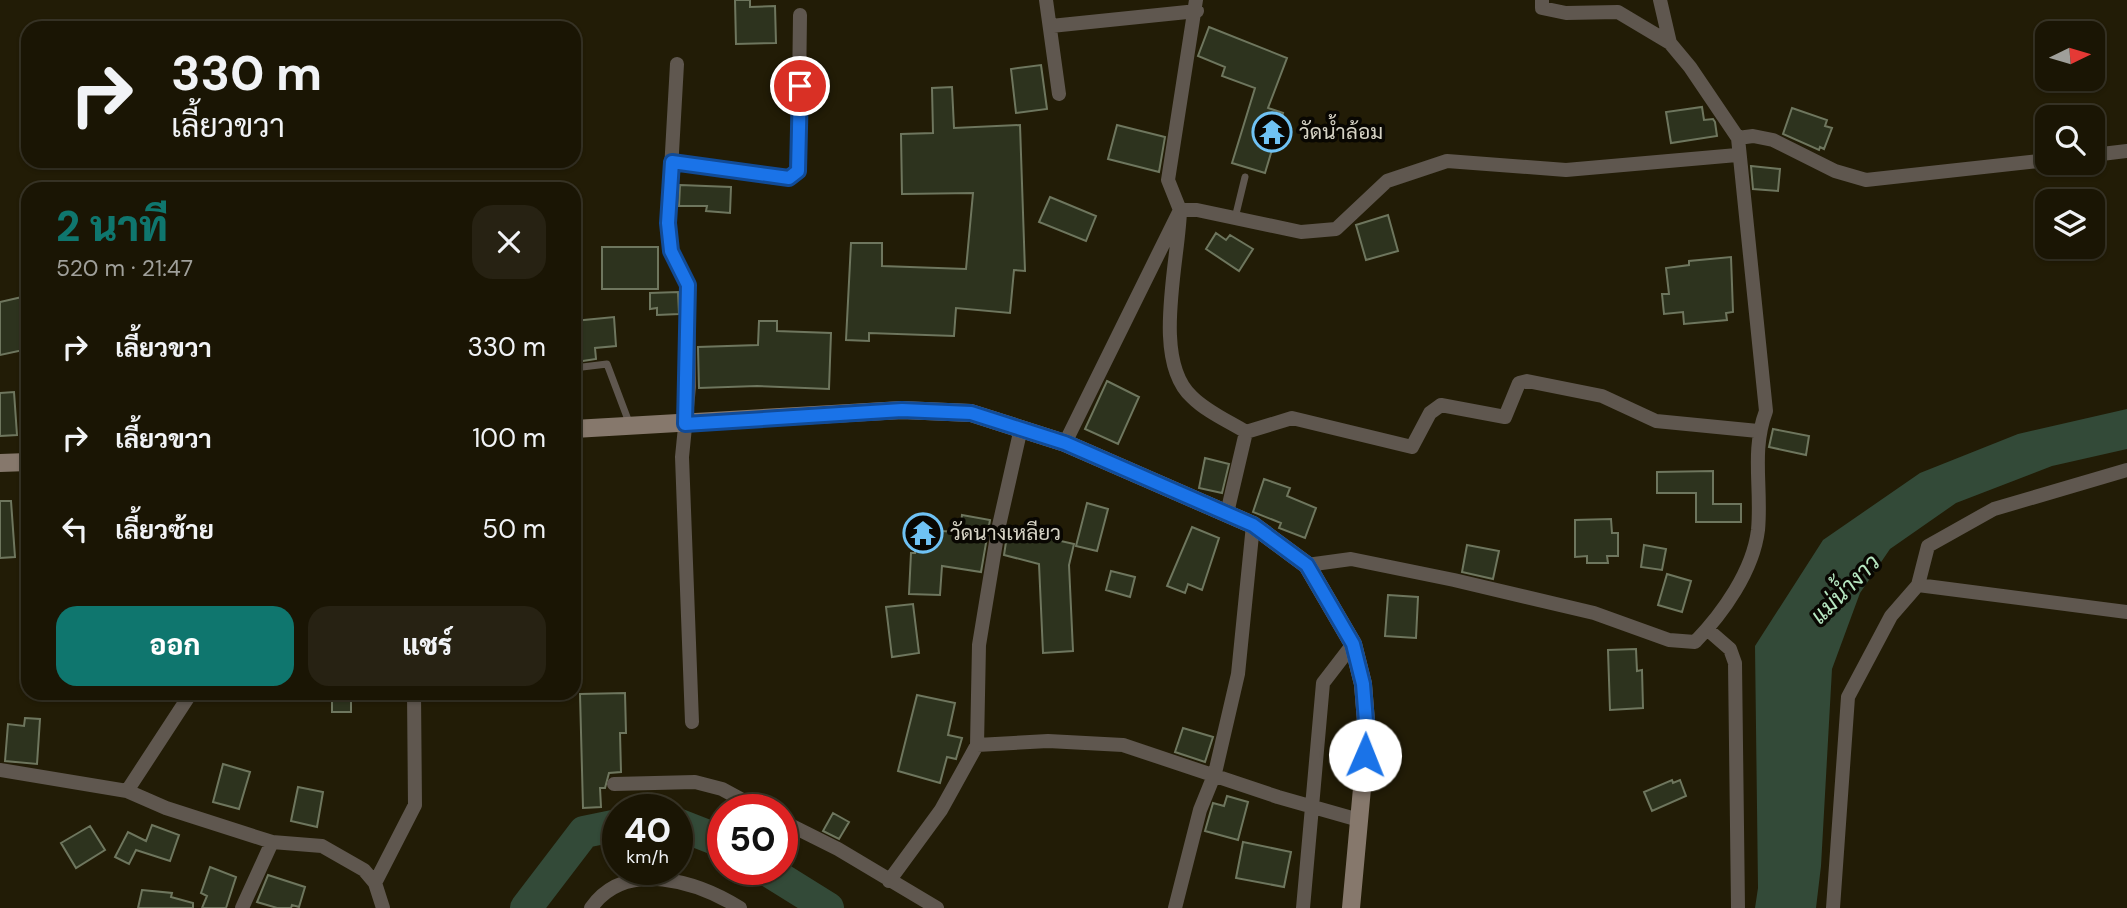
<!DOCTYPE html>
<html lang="th">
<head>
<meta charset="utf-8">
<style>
	body { margin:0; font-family:"DM Sans",Sarabun,sans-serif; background:#272213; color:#f1f3f6; height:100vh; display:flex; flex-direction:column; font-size:26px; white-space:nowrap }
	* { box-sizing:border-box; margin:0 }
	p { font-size:23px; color:#9f9f9a }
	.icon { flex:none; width:38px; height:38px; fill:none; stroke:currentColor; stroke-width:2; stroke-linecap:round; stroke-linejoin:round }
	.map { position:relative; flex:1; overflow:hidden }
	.drawer { position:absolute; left:21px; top:182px; width:560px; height:518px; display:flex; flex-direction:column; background:#1a1504; border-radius:21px; box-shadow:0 2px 5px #0004,0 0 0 2px #383426 }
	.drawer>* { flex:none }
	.banner { position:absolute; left:21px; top:21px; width:560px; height:147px; border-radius:21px; box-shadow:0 2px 5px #0004,0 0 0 2px #383426; background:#1a1504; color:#f1f3f6; overflow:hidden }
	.needle { width:46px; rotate:85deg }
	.fabs { position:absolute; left:2035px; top:21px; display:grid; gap:14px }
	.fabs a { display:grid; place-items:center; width:70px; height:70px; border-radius:14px; background:#1a1504; box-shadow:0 2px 5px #0004,0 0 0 2px #383426; font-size:35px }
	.speed { position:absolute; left:602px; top:794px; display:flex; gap:14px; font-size:35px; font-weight:700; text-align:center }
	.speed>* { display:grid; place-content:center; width:91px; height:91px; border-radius:50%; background:#1a1504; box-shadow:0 2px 5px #0004,0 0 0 2px #383426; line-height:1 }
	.speed small { font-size:18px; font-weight:400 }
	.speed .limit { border:10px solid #d22; background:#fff; color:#111 }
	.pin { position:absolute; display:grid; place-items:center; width:60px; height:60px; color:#fff; margin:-30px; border:4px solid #fff; border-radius:50%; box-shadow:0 2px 7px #0007 }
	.me { position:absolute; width:77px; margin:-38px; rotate:1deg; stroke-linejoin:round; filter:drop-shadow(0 0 5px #0008) }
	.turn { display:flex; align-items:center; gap:24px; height:147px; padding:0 35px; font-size:32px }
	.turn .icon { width:91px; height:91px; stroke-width:2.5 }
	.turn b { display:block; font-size:49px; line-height:60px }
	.round { display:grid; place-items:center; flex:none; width:74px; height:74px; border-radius:21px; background:#272213 }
	.head { display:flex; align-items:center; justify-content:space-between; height:119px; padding:0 35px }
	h1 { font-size:42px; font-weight:800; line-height:52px; color:#0f766e }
	.action { display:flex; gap:14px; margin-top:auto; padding:14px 35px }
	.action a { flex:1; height:80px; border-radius:21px; background:#0f766e; color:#fff; font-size:28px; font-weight:800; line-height:80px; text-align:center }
	.action a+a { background:#272213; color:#f1f3f6 }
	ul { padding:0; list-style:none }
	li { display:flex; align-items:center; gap:21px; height:91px; padding:0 35px }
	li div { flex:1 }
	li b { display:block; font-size:26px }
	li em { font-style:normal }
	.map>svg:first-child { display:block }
</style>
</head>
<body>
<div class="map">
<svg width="2127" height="908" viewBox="0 0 2127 908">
	<rect width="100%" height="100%" fill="#221c06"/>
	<path fill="#334a38" d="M 2127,409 L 2127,449 L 2052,466 L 1956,503 L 1890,549 L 1860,593 L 1832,669 L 1821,866 L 1816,908 L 1755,908 L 1758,888 L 1755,646 L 1823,540 L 1920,473 L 2018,434 Z"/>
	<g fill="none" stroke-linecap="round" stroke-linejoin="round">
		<path stroke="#334a38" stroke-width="32" d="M 677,824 L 723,842
			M 767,870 L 828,908
			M 526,908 L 584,832 L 618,825"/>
	</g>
	<path fill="#2d331e" stroke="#6e765e" stroke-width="2" d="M 735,0 L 750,0 L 750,7 L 775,6 L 776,43 L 736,44 Z
		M 1209,27 L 1287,58 L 1268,108 L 1283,113 L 1265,173 L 1232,163 L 1255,88 L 1222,76 L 1225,67 L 1198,56 Z
		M 1041,65 L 1047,109 L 1016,113 L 1011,69 Z
		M 952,87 L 954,128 L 1020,125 L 1025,271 L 1014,270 L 1010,313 L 956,308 L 954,336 L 869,333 L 869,341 L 846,340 L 851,243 L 882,243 L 882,266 L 966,269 L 973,193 L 902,194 L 901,134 L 933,133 L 932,88 Z
		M 1702,107 L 1704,120 L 1713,119 L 1715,122 L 1717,136 L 1671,143 L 1666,112 Z
		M 1792,108 L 1827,120 L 1825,126 L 1832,128 L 1824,149 L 1820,147 L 1819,150 L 1783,134 Z
		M 1117,125 L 1165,137 L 1159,172 L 1108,159 Z
		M 1751,166 L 1780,169 L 1778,191 L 1753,189 Z
		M 680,185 L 731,187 L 730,213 L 706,211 L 707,206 L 679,206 Z
		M 1050,197 L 1096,216 L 1086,241 L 1039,222 Z
		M 1388,215 L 1398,251 L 1366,260 L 1356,225 Z
		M 1216,233 L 1226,240 L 1230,235 L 1253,249 L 1239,271 L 1206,249 Z
		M 602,247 L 658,247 L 658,289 L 602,289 Z
		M 1731,257 L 1733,312 L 1726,313 L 1727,320 L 1684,324 L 1683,312 L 1664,314 L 1662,294 L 1669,294 L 1666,268 L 1689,265 L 1689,261 Z
		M 678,292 L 679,314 L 657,315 L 657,308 L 650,309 L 650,293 Z
		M 22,297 L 28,323 L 28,349 L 0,355 L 0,302 Z
		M 614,317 L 616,346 L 595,348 L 596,359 L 576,362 L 574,321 Z
		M 759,321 L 777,321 L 777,331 L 831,333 L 829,389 L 757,386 L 699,388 L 698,347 L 758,345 Z
		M 1107,381 L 1139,397 L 1118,444 L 1085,429 Z
		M 14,392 L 17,435 L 0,436 L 0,393 Z
		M 1773,429 L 1809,436 L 1806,455 L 1769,447 Z
		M 1205,458 L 1229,464 L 1222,493 L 1199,488 Z
		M 1713,471 L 1713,504 L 1741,504 L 1741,522 L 1696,522 L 1696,493 L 1657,493 L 1657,472 Z
		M 1264,479 L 1290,488 L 1287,496 L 1316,508 L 1305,538 L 1279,528 L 1281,523 L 1253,512 Z
		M 0,501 L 11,501 L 15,557 L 0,558 Z
		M 1087,503 L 1108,509 L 1097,551 L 1076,546 Z
		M 962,515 L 990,520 L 981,572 L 942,566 L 940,595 L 909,594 L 911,553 L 915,553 L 915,543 L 920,543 L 920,530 L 960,532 Z
		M 1611,519 L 1612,533 L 1618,533 L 1618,556 L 1607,556 L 1608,563 L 1587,563 L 1587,556 L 1575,557 L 1575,520 Z
		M 1192,527 L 1219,538 L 1202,590 L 1188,584 L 1185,593 L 1167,586 Z
		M 1008,529 L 1074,544 L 1069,565 L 1073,651 L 1043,653 L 1039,564 L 1004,555 Z
		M 1467,545 L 1499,551 L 1493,579 L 1462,572 Z
		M 1644,545 L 1666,549 L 1662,570 L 1641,567 Z
		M 1111,571 L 1135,577 L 1130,597 L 1106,590 Z
		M 1667,574 L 1691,581 L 1682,612 L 1658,605 Z
		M 1388,595 L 1418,597 L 1416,638 L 1385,636 Z
		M 913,604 L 919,653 L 892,657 L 886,607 Z
		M 1636,649 L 1637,671 L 1642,670 L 1643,708 L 1610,710 L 1608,650 Z
		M 332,693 L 351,693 L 351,712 L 332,712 Z
		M 625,693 L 626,733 L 620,733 L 621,772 L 609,773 L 605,788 L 600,788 L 601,807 L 583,808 L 580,694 Z
		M 917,695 L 955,703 L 948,735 L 962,738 L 956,759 L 947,757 L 940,783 L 898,771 Z
		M 25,718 L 40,719 L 37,764 L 5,761 L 8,724 L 24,726 Z
		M 1183,728 L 1213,737 L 1205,762 L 1175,752 Z
		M 223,764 L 250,772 L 239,809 L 213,802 Z
		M 1672,780 L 1673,783 L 1680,780 L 1686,796 L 1652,811 L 1644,792 Z
		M 298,787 L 323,792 L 317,827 L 291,821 Z
		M 1227,796 L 1248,802 L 1238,840 L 1205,831 L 1213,803 L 1224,806 Z
		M 833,813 L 849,822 L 839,839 L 823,831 Z
		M 152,825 L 179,835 L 170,861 L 136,850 L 129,864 L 115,857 L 128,832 L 146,841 Z
		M 90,826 L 105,850 L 76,868 L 61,843 Z
		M 1243,842 L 1291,852 L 1284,887 L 1236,878 Z
		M 210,867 L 236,877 L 226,908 L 202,908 L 207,896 L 201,893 Z
		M 268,875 L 305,887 L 299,907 L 292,905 L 291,908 L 277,908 L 257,902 Z
		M 142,890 L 172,893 L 171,897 L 193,903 L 193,908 L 138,908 Z"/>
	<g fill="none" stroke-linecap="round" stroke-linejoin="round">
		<path stroke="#5f574f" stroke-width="7" d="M 1235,218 L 1245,177
			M 574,368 L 607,364 L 630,425"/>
		<path stroke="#5f574f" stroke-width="14" d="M 1046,0 L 1059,94
			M 1542,0 L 1542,8 L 1566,13 L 1618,12 L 1670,43 L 1690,67 L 1738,138
			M 1660,0 L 1670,43
			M 1051,26 L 1197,11
			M 677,64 L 668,223 L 671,251 L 688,285 L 689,387 L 682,457 L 692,722
			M 1737,155 L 1566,170 L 1447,161 L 1387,181 L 1336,229 L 1301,232 L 1197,210 L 1180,210 C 1179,260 1151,360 1192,397 C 1207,412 1228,421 1246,432 L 1292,418 L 1412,447 L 1430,413 L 1441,405 L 1505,417 L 1519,383 L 1527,381 L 1602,396 L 1656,421 L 1758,431
			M 2093,155 L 2127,151
			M 672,162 L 778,178 L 789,178 L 798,171 L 800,15
			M 1065,443 L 1180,210 L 1168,180 L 1196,0
			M 1227,513 L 1246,432
			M 1307,565 L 1351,559 L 1454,580 L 1594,613 L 1669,640 L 1695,642 C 1723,613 1753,571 1758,530 C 1762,488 1751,451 1766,411 L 1738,138 L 1753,136 L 1773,140 L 1835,171 L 1866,180 L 2048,160
			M 1918,585 L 2127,612
			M 1707,629 L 1730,649 L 1735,663 L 1738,908
			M 977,745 L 1048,741 L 1123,745 L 1278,797 L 1359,820
			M 0,770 L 127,791 L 166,808 L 272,842 L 322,846 L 364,870 L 375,883 L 383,908
			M 614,784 L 695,782 L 722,789 L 761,810
			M 127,791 L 191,693
			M 782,821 L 838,849 L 937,908
			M 889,881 L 941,810 L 977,745 L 979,645 L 998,530 L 1021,428
			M 375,883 L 415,805 L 414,693
			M 242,908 L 272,842
			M 591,908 C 626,858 698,882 740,908
			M 1175,908 L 1200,810 L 1215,773 L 1238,674 L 1253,525
			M 1303,908 L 1323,683 L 1353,644
			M 1833,908 L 1848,697 L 1891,616 L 1918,585 L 1928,546 L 1994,509 L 2127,470"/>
		<path stroke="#86786c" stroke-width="18" d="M 574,429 L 902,410 L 971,413 L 1065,443 L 1253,525 L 1307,565 L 1353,644 L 1363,684 L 1367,734 L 1351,908
			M 0,463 L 28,462"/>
	</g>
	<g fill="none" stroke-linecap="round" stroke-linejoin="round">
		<g stroke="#114b97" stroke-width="18">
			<path id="route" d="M 800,86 L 798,171 L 789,178 L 672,162 L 668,223 L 671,251 L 688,285 L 685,424 L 902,410 L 971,413 L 1065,443 L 1253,525 L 1307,565 L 1353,644 L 1363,684 L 1367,734 L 1365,755"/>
		</g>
		<use href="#route" stroke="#1a73e8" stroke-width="12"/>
	</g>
	<defs>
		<g id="temple-ring" transform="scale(2.0125)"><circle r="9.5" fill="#090702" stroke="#6fc2f4" stroke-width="1.5"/><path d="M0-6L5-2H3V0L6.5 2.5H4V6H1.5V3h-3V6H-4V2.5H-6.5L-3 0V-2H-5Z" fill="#6fc2f4"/></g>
	</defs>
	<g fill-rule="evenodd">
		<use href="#temple-ring" x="1272" y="132"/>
		<use href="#temple-ring" x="923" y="533"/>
	</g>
	<g text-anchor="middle" stroke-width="7" stroke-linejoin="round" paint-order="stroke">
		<g font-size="21" fill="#d6d3c5" stroke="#090702" text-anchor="start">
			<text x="1299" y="139">วัดน้ำล้อม</text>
			<text x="950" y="540">วัดนางเหลียว</text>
		</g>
		<g font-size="23" font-style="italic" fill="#b6e7c1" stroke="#090702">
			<text transform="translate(1845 589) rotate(-45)" y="8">แม่น้ำงาว</text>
		</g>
	</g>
</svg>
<div class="fabs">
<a><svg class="needle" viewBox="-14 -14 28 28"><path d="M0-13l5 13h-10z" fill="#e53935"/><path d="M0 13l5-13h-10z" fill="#9f9f9a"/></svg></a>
<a><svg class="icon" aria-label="search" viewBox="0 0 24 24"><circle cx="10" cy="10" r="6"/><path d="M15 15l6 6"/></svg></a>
<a><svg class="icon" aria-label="layers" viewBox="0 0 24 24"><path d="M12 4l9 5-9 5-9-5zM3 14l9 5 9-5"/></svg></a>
</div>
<div class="speed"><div>40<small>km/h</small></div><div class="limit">50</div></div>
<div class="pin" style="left:800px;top:86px;background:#d93025"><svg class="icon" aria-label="arrive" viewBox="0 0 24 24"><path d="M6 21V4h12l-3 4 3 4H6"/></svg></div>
<svg class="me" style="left:1365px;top:755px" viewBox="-20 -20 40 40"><circle r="19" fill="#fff"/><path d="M0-13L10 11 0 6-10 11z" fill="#1a73e8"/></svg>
<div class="banner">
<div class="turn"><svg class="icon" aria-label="right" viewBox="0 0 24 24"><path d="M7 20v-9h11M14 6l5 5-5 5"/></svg><div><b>330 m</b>เลี้ยวขวา</div></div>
</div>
<section class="drawer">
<div class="head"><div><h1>2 นาที</h1><p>520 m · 21:47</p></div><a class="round"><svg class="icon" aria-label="close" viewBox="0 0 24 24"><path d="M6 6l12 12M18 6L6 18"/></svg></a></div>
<ul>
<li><svg class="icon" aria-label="right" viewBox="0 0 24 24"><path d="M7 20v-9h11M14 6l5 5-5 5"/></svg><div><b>เลี้ยวขวา</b></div><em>330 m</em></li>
<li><svg class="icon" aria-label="right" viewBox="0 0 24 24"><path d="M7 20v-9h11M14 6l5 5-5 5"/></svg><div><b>เลี้ยวขวา</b></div><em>100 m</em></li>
<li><svg class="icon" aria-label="left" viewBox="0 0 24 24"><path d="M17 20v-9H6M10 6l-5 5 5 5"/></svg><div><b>เลี้ยวซ้าย</b></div><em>50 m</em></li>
</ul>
<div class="action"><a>ออก</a><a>แชร์</a></div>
</section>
</div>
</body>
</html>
